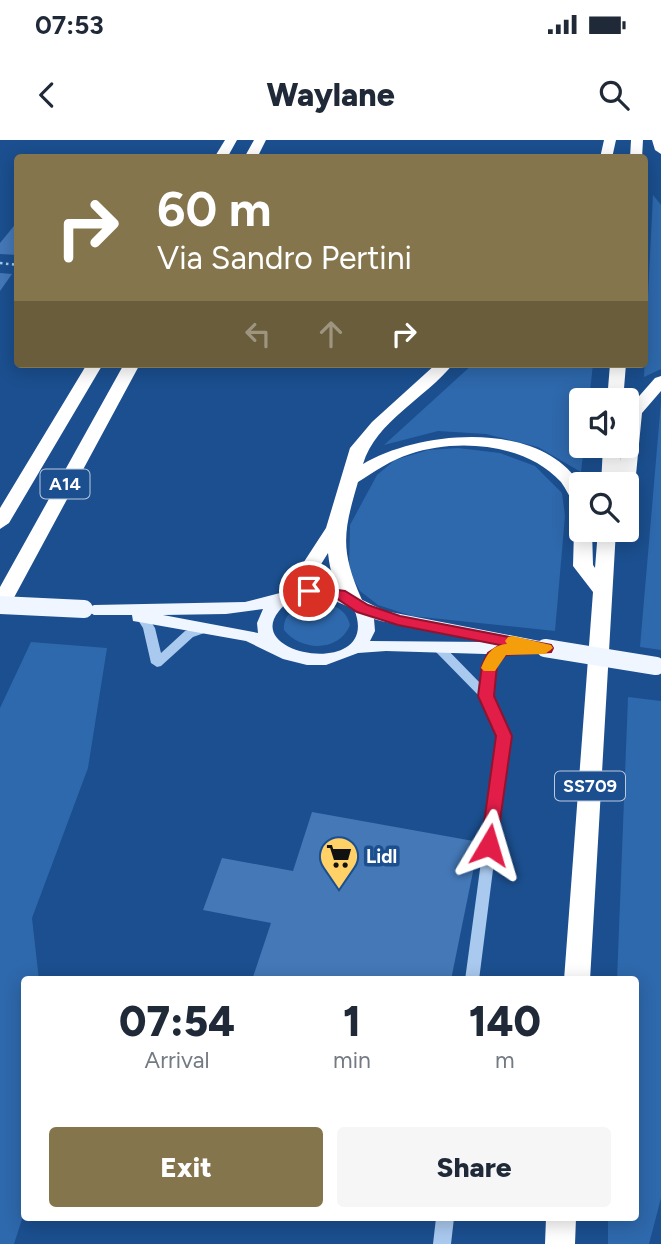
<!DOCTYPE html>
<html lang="en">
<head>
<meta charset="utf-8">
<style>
	body { margin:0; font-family:Figtree,sans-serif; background:#f6f6f7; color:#1f2937; height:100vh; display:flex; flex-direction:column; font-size:26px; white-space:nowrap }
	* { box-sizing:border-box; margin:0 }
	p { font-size:23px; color:#747a83 }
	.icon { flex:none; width:38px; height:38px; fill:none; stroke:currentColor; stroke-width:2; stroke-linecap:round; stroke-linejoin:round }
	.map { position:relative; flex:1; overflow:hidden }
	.drawer { position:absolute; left:21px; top:836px; width:618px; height:245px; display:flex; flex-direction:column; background:#fff; border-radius:7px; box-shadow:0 4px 18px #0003 }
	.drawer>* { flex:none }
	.hud { position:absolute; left:14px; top:14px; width:634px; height:214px; border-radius:7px; box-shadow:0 4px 18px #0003; background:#84754c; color:#fff; overflow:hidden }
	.buttons { position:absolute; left:569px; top:248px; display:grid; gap:14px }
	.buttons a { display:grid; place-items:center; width:70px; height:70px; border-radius:7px; background:#fff; box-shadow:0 4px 18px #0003; font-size:35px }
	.pin { position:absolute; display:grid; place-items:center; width:60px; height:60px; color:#fff; margin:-30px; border:4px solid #fff; border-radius:50%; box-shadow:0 2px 7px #0007 }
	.me { position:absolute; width:77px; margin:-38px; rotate:7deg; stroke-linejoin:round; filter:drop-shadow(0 0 5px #0008) }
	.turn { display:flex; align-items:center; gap:24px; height:147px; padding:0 28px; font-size:32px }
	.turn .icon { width:91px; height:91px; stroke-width:2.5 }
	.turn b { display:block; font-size:49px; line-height:60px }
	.lanes { display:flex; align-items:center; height:66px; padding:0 28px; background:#0003; justify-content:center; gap:35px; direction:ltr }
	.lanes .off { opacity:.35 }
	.eta { display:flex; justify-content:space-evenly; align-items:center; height:119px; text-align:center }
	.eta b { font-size:42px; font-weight:800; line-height:49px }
	.primary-button { display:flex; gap:14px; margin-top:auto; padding:14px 28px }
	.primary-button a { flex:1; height:80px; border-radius:7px; background:#84754c; color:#fff; font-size:28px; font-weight:800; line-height:80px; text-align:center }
	.primary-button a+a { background:#f6f6f7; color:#1f2937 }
	.status { display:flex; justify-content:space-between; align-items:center; height:49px; padding:0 35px; background:#fff; direction:ltr }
	.status svg { height:19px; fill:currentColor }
	header { display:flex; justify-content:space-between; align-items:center; height:91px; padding:0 28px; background:#fff; font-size:32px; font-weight:800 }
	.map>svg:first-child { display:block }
</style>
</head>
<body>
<div class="status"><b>07:53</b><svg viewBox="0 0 49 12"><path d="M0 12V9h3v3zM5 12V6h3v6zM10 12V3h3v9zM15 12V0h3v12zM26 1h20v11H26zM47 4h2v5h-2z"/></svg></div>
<header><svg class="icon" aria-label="back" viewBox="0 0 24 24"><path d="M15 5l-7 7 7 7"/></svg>Waylane<svg class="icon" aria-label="search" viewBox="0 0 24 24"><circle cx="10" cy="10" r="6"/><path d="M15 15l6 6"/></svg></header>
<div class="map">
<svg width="661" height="1104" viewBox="0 0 661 1104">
	<rect width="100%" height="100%" fill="#1b4f8f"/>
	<path fill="#2e69ad" d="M 653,55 L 661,65 L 661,229 L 644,237 Z
		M 473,224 L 593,224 L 589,261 L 581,261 L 581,306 L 584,306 L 581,332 L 538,307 L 486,294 L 438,291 L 384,305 Z
		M 661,262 L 661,510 L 640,507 Z
		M 458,308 L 500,313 L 535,326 L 562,353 L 565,376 L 555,491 L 412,476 L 378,465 L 360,451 L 349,431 L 350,385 L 377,335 L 395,320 L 428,310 Z
		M 313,463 C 330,463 346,467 350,485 C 339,513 300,511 284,490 C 283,472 298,466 313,463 Z
		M 31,502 L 107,508 L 88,628 L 32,778 L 39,840 L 24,840 L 24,1073 L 14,1104 L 0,1104 L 0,568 Z
		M 628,557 L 661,561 L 661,1058 L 649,1104 L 608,1104 L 608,1078 L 635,1078 L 635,840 L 617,840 Z"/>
	<path fill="#4478b7" d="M 18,81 L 18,115 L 0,114 L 0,103 Z
		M 0,133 L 12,134 L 0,151 Z
		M 312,672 L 479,702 L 451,840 L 252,840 L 271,783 L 203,770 L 222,718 L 293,731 Z"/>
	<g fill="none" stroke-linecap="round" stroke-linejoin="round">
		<path stroke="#a9c9ee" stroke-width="2.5" stroke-dasharray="2.5 3.5" stroke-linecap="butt" d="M 0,123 L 18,125"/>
		<path fill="#a9c9ee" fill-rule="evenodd" d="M 142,473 L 146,474 L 155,488 L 161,513 L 185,491 L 206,484 L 212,488 L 210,491 L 193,497 L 161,526 L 157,527 L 151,523 L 143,488 L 136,477 Z
			M 438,503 L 442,504 L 481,544 C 483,528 487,513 502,506 L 508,510 L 497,525 L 492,556 L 510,596 L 479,840 L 465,840 L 498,596 L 481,558 L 434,510 L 432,507 L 434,504 Z
			M 436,1078 L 454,1078 L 451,1104 L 433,1104 Z"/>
		<path fill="#f0f6ff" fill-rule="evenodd" d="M 323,446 L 344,451 L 385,471 L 545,502 L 553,508 L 545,514 L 523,509 L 515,515 L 386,511 L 358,513 L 326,525 L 307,525 L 283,519 L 246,501 L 139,482 L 133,481 L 132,475 L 94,475 L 86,470 L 94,465 L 245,462 L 303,447 ZM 323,456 L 354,469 C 383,539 241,517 279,471 C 290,457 306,456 323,456 ZM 263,469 L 257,483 L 258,493 L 163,475 L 226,474 ZM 374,479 L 381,481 L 488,502 L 370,501 L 375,491 Z"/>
		<path fill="#fff" fill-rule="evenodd" d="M 225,0 L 237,0 L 227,18 L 214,18 Z
			M 254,0 L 266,0 L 257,18 L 244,18 Z
			M 604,0 L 616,0 L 612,18 L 600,18 Z
			M 631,0 L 643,0 L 642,18 L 630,18 Z
			M 652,0 L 661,0 L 661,14 L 655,10 Z
			M 87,224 L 103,224 L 9,383 L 0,389 L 0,368 Z
			M 124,224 L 140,224 L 10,465 L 7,470 L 0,471 L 0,447 Z
			M 436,224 L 453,224 C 426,258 376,281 363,324 C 420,290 542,279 581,346 L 581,366 L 575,365 C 570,358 566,349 561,342 C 526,303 457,298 410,314 C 391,320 374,332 358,342 C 343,393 340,410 362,460 L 359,464 L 345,464 C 335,448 330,432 328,413 L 300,458 L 286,458 L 283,454 L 326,388 L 350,308 L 372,282 Z
			M 610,224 L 626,224 L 623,261 L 607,261 Z
			M 661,236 L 661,251 L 642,273 L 635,345 L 626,350 L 626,345 L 601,345 L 603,306 L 621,306 L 620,321 L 622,306 L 626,306 L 626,271 L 655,238 Z
			M 581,385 L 581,390 L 592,390 L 593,425 L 595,428 L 598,390 L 616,390 L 590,840 L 564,840 L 593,452 L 573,426 L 574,390 Z
			M 546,1078 L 576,1078 L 575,1104 L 545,1104 Z"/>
		<path stroke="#f0f6ff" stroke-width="18" d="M 0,465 L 84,469
			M 545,508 L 656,526"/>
	</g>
	<path fill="#e11d48" stroke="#92132f" stroke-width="2" d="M 309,446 L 345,451 L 368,465 L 400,476 L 551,505 L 553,508 L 551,512 L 506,515 L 497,525 L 494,556 L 512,596 L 496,709 L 483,709 L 481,705 L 496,596 L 478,556 L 482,525 L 488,513 L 500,505 L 398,485 L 357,472 L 336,458 L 303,454 L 301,451 Z"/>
	<path fill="#f59e0b" d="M 513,496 L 551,505 L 553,508 L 545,514 L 506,515 L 495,531 L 484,531 L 481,528 C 487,514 492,505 507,504 L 505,501 L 508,497 Z"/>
	<defs>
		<g id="supermarket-pin" transform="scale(2.0125)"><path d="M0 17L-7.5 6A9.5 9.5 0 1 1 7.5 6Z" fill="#ffd166" stroke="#1b4f8f"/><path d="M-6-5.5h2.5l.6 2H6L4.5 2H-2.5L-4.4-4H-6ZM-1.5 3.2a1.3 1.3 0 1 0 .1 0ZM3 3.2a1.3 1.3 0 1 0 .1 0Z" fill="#111"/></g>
	</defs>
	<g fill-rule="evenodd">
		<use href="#supermarket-pin" x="339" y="716"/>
	</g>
	<g text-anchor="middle" stroke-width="7" stroke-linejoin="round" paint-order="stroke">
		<g fill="#1b4f8f" stroke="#bbcadd" stroke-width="2">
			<rect x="40.5" y="329.5" width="49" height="29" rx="5"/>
			<rect x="555" y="631.5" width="70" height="29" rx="5"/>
		</g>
		<g font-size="18" font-weight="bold" fill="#fff">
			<text x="65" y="350">A14</text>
			<text x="590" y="652">SS709</text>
		</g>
		<g font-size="19" font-weight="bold" fill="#fff" stroke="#1b4f8f" text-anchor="start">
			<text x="366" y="723">Lidl</text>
		</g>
	</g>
</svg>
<div class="buttons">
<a><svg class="icon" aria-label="sound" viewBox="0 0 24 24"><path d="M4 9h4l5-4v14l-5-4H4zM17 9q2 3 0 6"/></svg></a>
<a><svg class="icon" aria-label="search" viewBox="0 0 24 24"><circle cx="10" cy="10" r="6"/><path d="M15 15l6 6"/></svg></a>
</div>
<div class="pin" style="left:309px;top:451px;background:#d93025"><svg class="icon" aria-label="arrive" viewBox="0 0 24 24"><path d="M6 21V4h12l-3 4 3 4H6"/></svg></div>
<svg class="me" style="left:489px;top:705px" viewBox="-20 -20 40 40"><path d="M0-17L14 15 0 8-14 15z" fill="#e11d48" stroke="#fff" stroke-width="4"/></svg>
<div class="hud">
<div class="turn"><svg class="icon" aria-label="right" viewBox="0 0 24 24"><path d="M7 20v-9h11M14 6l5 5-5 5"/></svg><div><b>60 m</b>Via Sandro Pertini</div></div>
<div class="lanes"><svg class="icon off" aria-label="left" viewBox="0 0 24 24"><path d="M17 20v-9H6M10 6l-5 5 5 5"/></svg><svg class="icon off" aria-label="ahead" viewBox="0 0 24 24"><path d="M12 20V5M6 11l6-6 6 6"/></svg><svg class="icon" aria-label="right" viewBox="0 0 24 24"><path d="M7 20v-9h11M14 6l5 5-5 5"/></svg></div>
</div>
<section class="drawer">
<div class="eta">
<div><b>07:54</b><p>Arrival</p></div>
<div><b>1</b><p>min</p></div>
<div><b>140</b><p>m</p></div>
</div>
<div class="primary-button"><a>Exit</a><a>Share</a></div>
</section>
</div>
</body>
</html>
